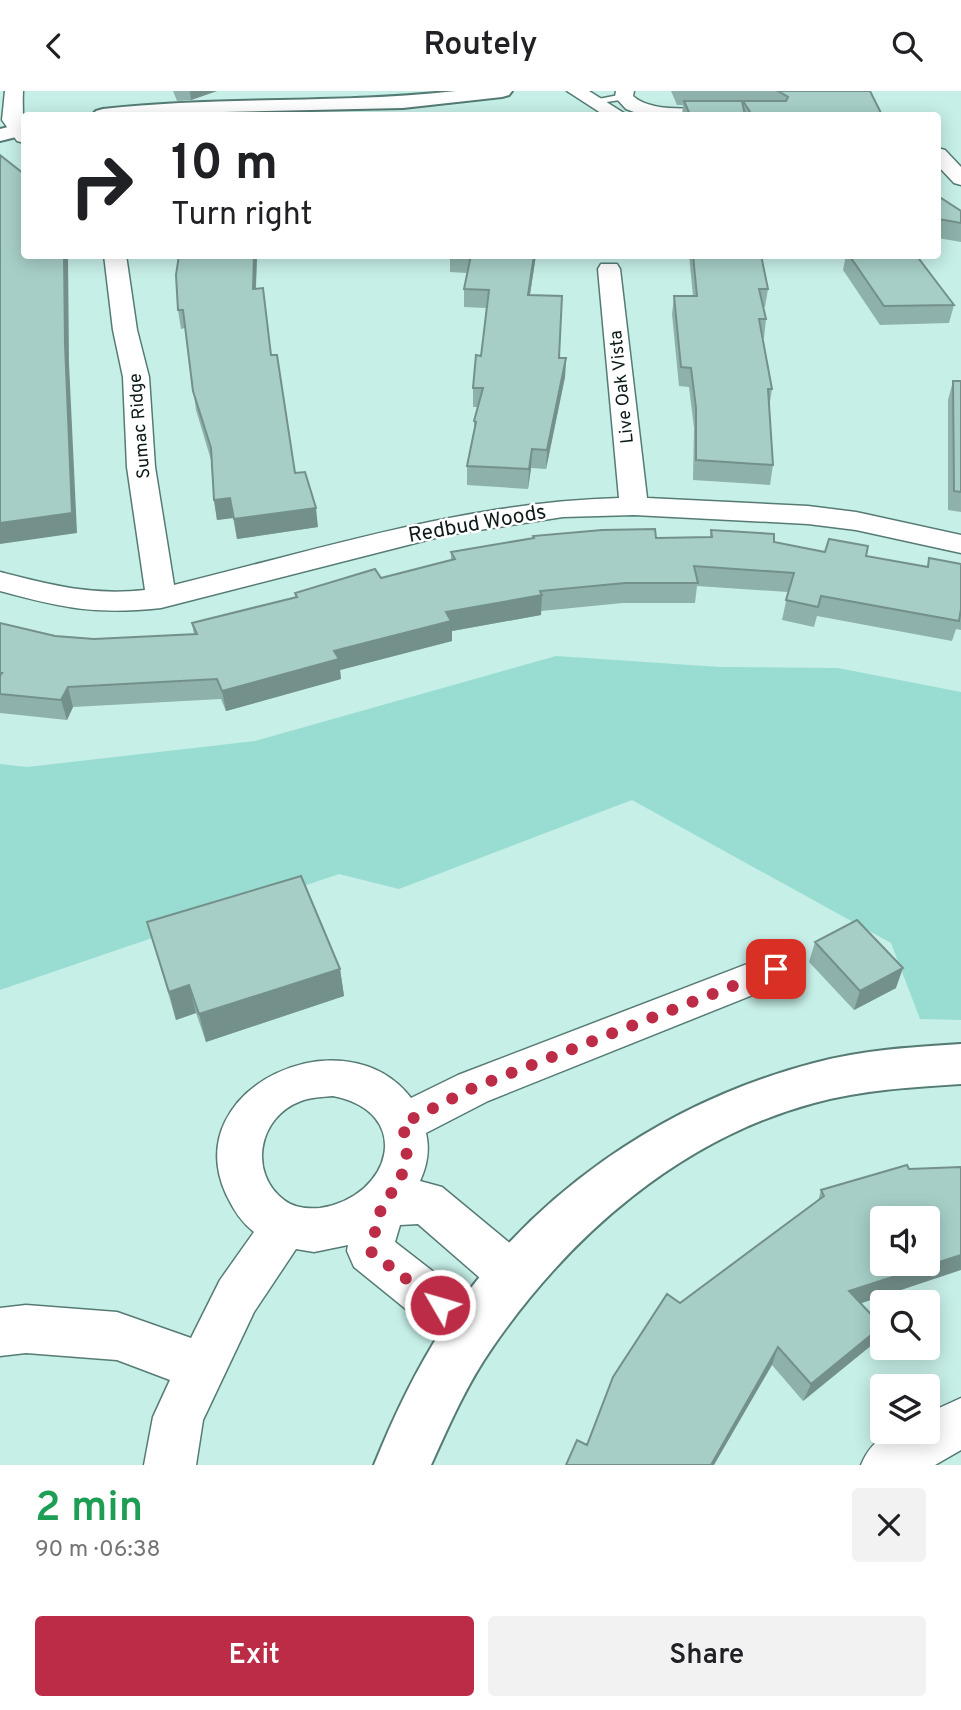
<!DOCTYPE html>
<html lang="en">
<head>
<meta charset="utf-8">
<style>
	body { margin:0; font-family:Overpass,sans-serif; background:#f2f2f2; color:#202124; height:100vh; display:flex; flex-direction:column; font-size:26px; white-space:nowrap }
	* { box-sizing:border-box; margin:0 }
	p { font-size:23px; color:#757577 }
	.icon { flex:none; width:38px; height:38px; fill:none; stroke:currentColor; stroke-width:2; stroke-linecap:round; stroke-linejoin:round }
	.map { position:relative; height:1374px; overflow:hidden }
	.drawer { display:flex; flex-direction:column; background:#fff; flex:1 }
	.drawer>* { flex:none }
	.banner { position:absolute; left:21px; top:21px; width:920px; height:147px; border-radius:7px; box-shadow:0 4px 18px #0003; background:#fff; color:#202124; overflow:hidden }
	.controls { position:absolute; left:870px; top:1115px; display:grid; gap:14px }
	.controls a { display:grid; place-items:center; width:70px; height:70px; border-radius:7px; background:#fff; box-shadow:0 4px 18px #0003; font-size:35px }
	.pin { position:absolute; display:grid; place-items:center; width:60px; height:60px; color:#fff; margin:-30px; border-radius:14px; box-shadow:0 4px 10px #0006 }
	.me { position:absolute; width:77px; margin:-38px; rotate:308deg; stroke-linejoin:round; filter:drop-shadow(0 0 5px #0008) }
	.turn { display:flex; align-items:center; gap:24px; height:147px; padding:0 35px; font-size:32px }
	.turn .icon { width:91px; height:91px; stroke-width:2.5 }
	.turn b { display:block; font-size:49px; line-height:60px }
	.round { display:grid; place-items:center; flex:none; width:74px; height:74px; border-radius:7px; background:#f2f2f2 }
	.headline { display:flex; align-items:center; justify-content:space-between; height:119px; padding:0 35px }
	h1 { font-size:42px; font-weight:600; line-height:52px; color:#1e9e55 }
	.action { display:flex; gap:14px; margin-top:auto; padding:14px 35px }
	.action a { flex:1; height:80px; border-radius:7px; background:#bd2c47; color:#fff; font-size:28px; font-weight:600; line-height:80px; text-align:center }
	.action a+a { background:#f2f2f2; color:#202124 }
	header { display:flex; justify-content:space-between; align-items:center; height:91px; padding:0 35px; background:#fff; font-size:32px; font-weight:600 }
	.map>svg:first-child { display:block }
</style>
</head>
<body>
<header><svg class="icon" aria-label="back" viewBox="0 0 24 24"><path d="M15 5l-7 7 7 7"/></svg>Routely<svg class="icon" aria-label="search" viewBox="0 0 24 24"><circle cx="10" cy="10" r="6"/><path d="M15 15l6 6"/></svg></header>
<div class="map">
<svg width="961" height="1374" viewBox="0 0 961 1374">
	<rect width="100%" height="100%" fill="#c6efe7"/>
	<path fill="#99ddd2" d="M 556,565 L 720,576 L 838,577 L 961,601 L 961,929 L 920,928 L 891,852 L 632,709 L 399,798 L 339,783 L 0,899 L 0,673 L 27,676 L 255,650 Z"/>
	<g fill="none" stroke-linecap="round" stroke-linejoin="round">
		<g stroke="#567b75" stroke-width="3">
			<path id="service" d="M 624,3 L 627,4 L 627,8 L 593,13 L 588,10 Z"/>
		</g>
		<g stroke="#567b75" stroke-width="3">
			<path id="minor" d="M 5,0 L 23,0 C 22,19 24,34 24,52 L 17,50 L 2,29 Z
				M 567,0 L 589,0 L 627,24 L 604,24 Z
				M 616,0 L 634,0 L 633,5 C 665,34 763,0 784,24 L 642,24 L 626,18 L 615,6 Z
				M 938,57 L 945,59 L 961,76 L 961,94 L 954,92 L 938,75 Z
				M 104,164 L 126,164 L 137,239 L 149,286 L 155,376 L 174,494 C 321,458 467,411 619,407 L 598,178 L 601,173 L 617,173 L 620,178 L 647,407 L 808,415 L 856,421 L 961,444 L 961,462 L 856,439 L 808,433 L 634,424 L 563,426 L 447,444 L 161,517 C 95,524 63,517 0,500 L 0,481 C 51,494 91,505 145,499 L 127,376 L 123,286 L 113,239 Z
				M 776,862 L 790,867 L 796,878 L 790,889 L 488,1010 L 426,1042 C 430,1059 427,1075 420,1090 L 442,1096 L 529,1168 L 535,1184 L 529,1200 L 512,1207 L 495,1200 L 418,1133 L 400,1134 L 395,1151 L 488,1223 L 495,1240 L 488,1257 L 471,1264 L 454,1257 L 354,1176 L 347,1160 L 348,1154 L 314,1161 L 296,1158 L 254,1221 L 203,1329 L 196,1374 L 144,1374 L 153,1326 L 170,1289 L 117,1269 L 26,1262 L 0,1265 L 0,1217 L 26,1214 L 117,1221 L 191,1247 L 220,1189 L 254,1141 C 241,1131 233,1118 226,1103 C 177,996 346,921 411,1007 L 458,984 ZM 333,1005 C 415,1021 392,1106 320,1117 C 308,1118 294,1117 284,1109 C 248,1082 258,1026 301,1010 C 311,1006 323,1006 333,1005 Z
				M 961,1307 L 961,1359 L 935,1374 L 861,1374 C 875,1341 895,1340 928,1340 L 928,1322 Z"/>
		</g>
		<g stroke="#567b75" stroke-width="4">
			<path id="tertiary" d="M 456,0 L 512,0 L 509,4 L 502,6 L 403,17 L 92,24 L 96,20 L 103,18 C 220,5 339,13 456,0 Z
				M 24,32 L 24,44 L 0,50 L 0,38 Z
				M 961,953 L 961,993 C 912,996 862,999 814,1012 C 680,1048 570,1144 492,1257 C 467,1293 449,1334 431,1374 L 374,1374 C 393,1327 415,1280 443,1237 C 527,1105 664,1011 814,972 C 862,959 912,956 961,953 Z"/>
		</g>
		<use href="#service" fill="#fff" fill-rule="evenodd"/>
		<use href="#minor" fill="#fff" fill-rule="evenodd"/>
		<use href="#tertiary" fill="#fff" fill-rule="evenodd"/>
	</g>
	<path fill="#8fb1ab" d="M 173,0 L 217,0 L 191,9 L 177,10 Z
		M 671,0 L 870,0 L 882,24 L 682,24 L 683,14 L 677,14 Z
		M 938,105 L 961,132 L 961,151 L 938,147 Z
		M 177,164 L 257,164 L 256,198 L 271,264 L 295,382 L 318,436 L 237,448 L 233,427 L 217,429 L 214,409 L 211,369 L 196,319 L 185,237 L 181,238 L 178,219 L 178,167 Z
		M 450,164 L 536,164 L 530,204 L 559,267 L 566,267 L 565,286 L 546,378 L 531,377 L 528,398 L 467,394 L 467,375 L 474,342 L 474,330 L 478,316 L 473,316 L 473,297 L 481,265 L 486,217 L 464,216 L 464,198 L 467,182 L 450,181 Z
		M 689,164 L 761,164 L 768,198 L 765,216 L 763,216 L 766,228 L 764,247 L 762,247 L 772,298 L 769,317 L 773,374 L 770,394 L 693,389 L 694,337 L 689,296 L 679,295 L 672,223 L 674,205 L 693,205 Z
		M 846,164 L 916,164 L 954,214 L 949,232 L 880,234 L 843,179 Z
		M 953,290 L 961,290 L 961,421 L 948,419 L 948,309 Z
		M 711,439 L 825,461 L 866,465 L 927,476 L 929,467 L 961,473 L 961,539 L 956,538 L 952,550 L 817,525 L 814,536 L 782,529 L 788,501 L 697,495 L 695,512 L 623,512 L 541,520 L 541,524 L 452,540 L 452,550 L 340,579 L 341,588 L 226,620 L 221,608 L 73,616 L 67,629 L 0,622 L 0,532 L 55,545 L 94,548 L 194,544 L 192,532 L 295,506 L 295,502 L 381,487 L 451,469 L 451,461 L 533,447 L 533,445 L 656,447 L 710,446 Z
		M 147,831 L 340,878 L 344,905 L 206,951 L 196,922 L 176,929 Z
		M 815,851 L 896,897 L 854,919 L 809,871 Z
		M 907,1074 L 861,1212 L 873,1253 L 803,1310 L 772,1274 L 587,1354 L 680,1212 L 818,1110 L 821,1099 Z"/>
	<path fill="#74908b" d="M 190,0 L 217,0 L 191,9 Z
		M 64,164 L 67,164 L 68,166 L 69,272 L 77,442 L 0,453 L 0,432 L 65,253 Z
		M 254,164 L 257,164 L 255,216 L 253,198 Z
		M 534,164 L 536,164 L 527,222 L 528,204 Z
		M 566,267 L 565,286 L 546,378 L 547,359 Z
		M 532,358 L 531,377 L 528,398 L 529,378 Z
		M 230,407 L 233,427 L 217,429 L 214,409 Z
		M 316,417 L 318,436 L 237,448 L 234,428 Z
		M 542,504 L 541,524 L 452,540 L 452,550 L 340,579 L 341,588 L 226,620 L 222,600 L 446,521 Z
		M 68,596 L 73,616 L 67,629 L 61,609 Z
		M 903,877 L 896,897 L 854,919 L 860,900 Z
		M 340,878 L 344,905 L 206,951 L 199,923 Z
		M 189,894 L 196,922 L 176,929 L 169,901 Z
		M 961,1164 L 961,1179 L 841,1219 L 849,1200 Z
		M 882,1235 L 873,1253 L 803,1310 L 811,1293 Z
		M 778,1256 L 772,1274 L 714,1374 L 711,1374 Z"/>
	<path fill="#a6cec7" stroke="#74908b" stroke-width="2" fill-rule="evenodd" d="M 778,0 L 870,0 L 882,24 L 752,24 L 743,10 L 786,10 L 788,6 Z
		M 684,10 L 742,10 L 745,24 L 690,24 Z
		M 0,64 L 24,83 L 24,164 L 64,164 L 65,253 L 72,422 L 0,432 Z
		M 938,105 L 961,120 L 961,132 L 938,128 Z
		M 179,164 L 254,164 L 253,198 L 263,197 L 271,264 L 277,264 L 295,382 L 305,381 L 316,417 L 234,428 L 230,407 L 214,409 L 211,357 L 193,300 L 183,219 L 178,219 L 176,184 Z
		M 471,164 L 534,164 L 528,204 L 562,205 L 559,267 L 566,267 L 547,359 L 532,358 L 529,378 L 467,375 L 476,331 L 474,330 L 483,297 L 473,297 L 476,264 L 481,265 L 489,199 L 464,198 Z
		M 693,164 L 761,164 L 768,198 L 759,198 L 766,228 L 759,228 L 772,298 L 768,298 L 773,374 L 696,369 L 696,317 L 691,277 L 681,276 L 674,205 L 697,205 Z
		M 849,164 L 916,164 L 954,214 L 884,215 Z
		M 953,290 L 961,290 L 961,401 L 954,400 Z
		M 655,438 L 656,447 L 712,446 L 711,439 L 774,443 L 774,451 L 825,461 L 829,448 L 868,455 L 866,465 L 928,476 L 929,467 L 961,473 L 961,518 L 959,530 L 821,505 L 818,516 L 786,509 L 794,482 L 694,475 L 698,492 L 625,492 L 540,500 L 542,504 L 446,521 L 451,530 L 334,560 L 339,568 L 222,600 L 217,588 L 68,596 L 61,609 L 0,603 L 0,585 L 2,582 L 0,582 L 0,532 L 55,545 L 94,548 L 197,543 L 192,532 L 297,506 L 295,502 L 375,478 L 381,487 L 455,468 L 451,461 L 534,447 L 533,445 L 602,439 Z
		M 301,785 L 340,878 L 199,923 L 189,894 L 169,901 L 147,831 Z
		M 857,829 L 903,877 L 860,900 L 815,851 Z
		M 907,1074 L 909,1078 L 961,1076 L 961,1164 L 849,1200 L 882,1235 L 811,1293 L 778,1256 L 711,1374 L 566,1374 L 577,1349 L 587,1354 L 613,1286 L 667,1203 L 680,1212 L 824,1105 L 821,1099 ZM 882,1127 L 928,1127 L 928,1172 L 882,1172 Z"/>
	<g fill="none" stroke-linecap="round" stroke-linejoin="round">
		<path stroke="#bd2c47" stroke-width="12" stroke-dasharray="0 21.6" d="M 440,1214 L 370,1160 L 382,1114 L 399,1092 L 407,1068 L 405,1044 L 402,1033 L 473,997 L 776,878"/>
	</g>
	<g text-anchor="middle" stroke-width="5" stroke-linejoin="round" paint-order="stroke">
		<g font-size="18" fill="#0c1b19" stroke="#fff">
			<text transform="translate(621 296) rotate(-96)" y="6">Live Oak Vista</text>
			<text transform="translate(139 335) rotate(-95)" y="6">Sumac Ridge</text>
		</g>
		<g font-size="21" fill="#0c1b19" stroke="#fff">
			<text transform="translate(477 432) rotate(-10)" y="7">Redbud Woods</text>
		</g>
	</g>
</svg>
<div class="controls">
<a><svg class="icon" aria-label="sound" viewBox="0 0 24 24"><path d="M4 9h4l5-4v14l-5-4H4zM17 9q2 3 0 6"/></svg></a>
<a><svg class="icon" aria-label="search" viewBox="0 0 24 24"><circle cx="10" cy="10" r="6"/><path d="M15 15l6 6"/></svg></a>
<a><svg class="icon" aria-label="layers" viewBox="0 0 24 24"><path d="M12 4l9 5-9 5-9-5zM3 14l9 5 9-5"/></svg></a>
</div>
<div class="pin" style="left:776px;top:878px;background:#d93025"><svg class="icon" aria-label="arrive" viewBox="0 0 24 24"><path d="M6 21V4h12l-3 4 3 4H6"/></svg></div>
<svg class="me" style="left:440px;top:1214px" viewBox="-20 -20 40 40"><circle r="17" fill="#bd2c47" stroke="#fff" stroke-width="3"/><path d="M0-11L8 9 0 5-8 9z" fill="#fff"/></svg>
<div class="banner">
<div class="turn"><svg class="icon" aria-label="right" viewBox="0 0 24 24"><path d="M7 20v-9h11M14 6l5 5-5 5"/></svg><div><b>10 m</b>Turn right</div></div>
</div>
</div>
<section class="drawer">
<div class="headline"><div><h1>2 min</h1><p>90 m · 06:38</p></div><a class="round"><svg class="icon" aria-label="close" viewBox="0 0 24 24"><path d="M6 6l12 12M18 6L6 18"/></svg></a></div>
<div class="action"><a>Exit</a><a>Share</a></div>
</section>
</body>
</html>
